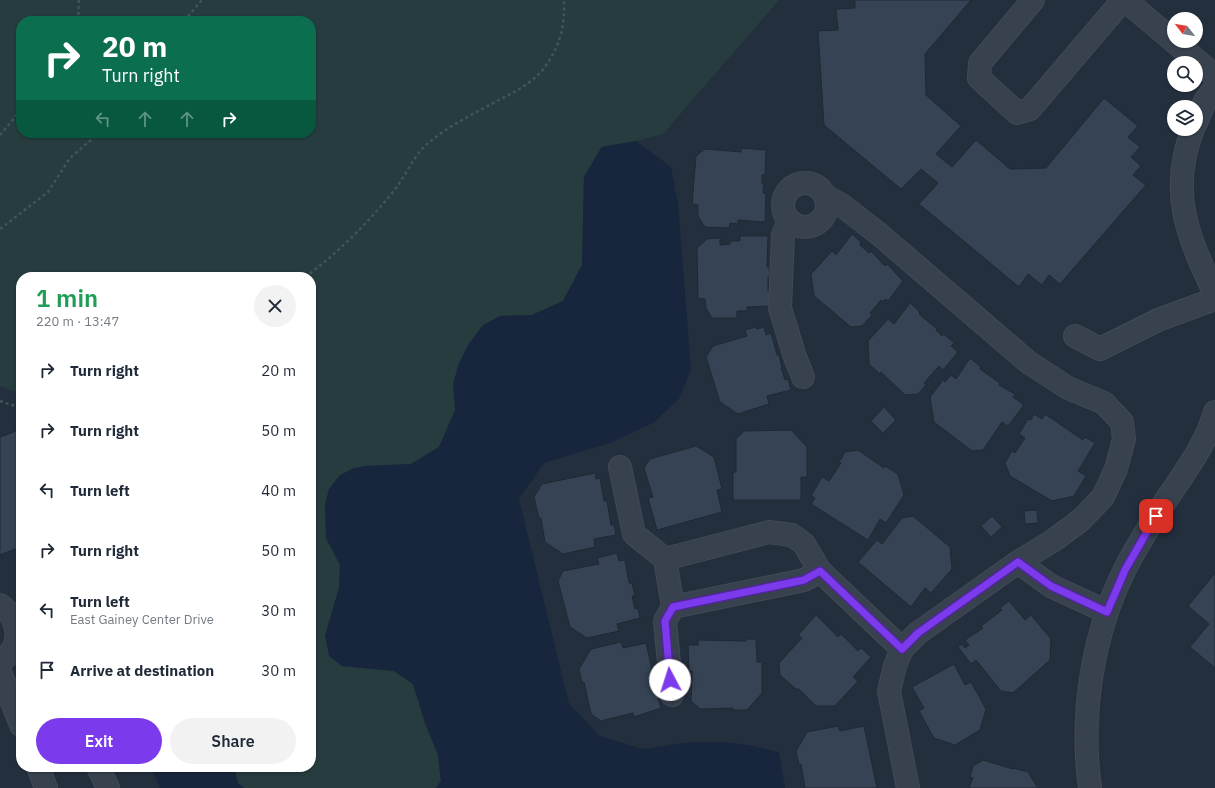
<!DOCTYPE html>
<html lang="en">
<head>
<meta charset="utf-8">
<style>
	body { margin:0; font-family:"IBM Plex Sans",sans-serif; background:#f2f2f3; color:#1f2937; height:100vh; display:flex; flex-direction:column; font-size:15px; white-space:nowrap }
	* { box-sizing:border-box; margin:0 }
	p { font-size:13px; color:#747a83 }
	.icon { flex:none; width:22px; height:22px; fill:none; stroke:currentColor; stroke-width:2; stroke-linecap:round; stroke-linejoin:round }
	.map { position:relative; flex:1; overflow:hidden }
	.details { position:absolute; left:16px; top:272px; width:300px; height:500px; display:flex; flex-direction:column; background:#fff; border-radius:16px; box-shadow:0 1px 3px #0004 }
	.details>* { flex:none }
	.banner { position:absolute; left:16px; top:16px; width:300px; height:122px; border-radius:16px; box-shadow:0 1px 3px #0004; background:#0b6e4f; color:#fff; overflow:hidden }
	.needle { width:26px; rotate:301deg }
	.tools { position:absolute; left:1167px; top:12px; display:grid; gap:8px }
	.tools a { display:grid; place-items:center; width:36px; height:36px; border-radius:50%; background:#fff; box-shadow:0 1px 3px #0004; font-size:20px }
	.pin { position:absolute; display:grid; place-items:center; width:34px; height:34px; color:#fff; margin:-17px; border-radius:8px; box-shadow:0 2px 6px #0006 }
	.me { position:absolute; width:44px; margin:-22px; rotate:355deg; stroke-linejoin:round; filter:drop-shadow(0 0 3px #0008) }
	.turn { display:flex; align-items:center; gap:14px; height:84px; padding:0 20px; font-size:18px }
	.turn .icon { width:52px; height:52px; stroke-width:2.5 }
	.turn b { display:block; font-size:28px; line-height:34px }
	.lanes { display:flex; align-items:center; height:38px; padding:0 20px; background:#0003; justify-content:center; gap:20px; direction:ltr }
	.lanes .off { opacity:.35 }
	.round { display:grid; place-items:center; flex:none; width:42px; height:42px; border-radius:21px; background:#f2f2f3 }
	.head { display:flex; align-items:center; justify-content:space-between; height:68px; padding:0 20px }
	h1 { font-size:24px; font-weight:600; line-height:30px; color:#1e9e55 }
	.cta { display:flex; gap:8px; margin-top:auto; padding:8px 20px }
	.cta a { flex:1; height:46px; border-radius:24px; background:#7c3aed; color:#fff; font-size:16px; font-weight:600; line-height:46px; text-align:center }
	.cta a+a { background:#f2f2f3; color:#1f2937 }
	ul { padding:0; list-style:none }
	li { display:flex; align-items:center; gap:12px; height:60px; padding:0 20px }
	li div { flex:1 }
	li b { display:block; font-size:15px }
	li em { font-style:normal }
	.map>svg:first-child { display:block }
</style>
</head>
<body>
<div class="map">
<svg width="1215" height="788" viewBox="0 0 1215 788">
	<rect width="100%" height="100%" fill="#242f3e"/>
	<path fill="#263c3f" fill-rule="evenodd" d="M 0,0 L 779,0 L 663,134 L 636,141 L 601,147 L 584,177 L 582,265 L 563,301 L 532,315 L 500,316 L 453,384 L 456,410 L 439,447 L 411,464 L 366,466 L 326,538 L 340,565 L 339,588 L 325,636 L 342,666 L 394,671 L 413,684 L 425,723 L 438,755 L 441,781 L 436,788 L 244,788 L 238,783 L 234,767 L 311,767 L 311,277 L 21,277 L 21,394 L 0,386 ZM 21,21 L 311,21 L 311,133 L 21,133 Z"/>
	<path fill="#17263c" d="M 636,141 L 671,167 L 678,203 L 691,369 L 679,399 L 653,423 L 610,443 L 544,463 L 519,499 L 569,704 L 600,736 L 643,749 L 691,742 L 724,742 L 748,745 L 779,752 L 785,788 L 436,788 L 441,781 L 438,755 L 425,723 L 413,684 L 394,671 L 342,666 L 329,656 L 325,636 L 339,588 L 340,565 L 326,538 L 325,505 L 329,489 L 340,475 L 354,468 L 366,466 L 411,464 L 439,447 L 455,410 L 453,384 L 459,363 L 468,345 L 483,325 L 500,316 L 532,315 L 563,301 L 582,265 L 584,177 L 602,147 Z
		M 151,767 L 234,767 L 238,783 L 244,788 L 160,788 Z"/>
	<path fill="#364354" stroke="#1f2835" d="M 855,0 L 971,0 L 925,54 L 926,95 L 961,126 L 936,154 L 952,167 L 976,140 L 1010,169 L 1046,168 L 1104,98 L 1138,126 L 1128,137 L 1140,147 L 1131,157 L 1141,166 L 1133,175 L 1146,185 L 1060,284 L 1049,275 L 1042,285 L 1028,274 L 1019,287 L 919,204 L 938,183 L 921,169 L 901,189 L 824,125 L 818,31 L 838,30 L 836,9 L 855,8 Z
		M 741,148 L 766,150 L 765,175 L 762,175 L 762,183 L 764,183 L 763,193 L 766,193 L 765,222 L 738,220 L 738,224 L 730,223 L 729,228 L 705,227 L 698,216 L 698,205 L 692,204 L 696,156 L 705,149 L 741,152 Z
		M 852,234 L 861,242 L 860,245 L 869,253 L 871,251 L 885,266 L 887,264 L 903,281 L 888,301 L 885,299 L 882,302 L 881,300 L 870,313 L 872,315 L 862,326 L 851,327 L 814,296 L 811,274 L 832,251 L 836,255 Z
		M 740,236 L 768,236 L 767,267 L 769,267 L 770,277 L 768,277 L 768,291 L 772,291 L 772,306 L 747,307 L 747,311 L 737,311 L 737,318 L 712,318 L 706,308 L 705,299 L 698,298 L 697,248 L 707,239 L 720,238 L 720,245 L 730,244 L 730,241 L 740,241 Z
		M 910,303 L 920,312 L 919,314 L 937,329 L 936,330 L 942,336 L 944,334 L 954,343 L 951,346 L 958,352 L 943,370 L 939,366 L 924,383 L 926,385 L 918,394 L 905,395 L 881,372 L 880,374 L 869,364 L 868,341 L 888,319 L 894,324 Z
		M 756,327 L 757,329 L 764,327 L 766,335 L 771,333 L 777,355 L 779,355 L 782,368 L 781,368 L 785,380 L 788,379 L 791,390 L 767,396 L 769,404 L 738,414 L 720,402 L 706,357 L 713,346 L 747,336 L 745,330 Z
		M 970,358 L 981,367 L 980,369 L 1000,383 L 999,385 L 1015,394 L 1013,397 L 1024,405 L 1008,426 L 1002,422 L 983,450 L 972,451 L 934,422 L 930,397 L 943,380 L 945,382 L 951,375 L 956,379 Z
		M 884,407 L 896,420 L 883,433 L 871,421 Z
		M 1034,414 L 1042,419 L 1045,414 L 1083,440 L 1085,437 L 1095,443 L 1078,471 L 1086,476 L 1074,496 L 1052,501 L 1010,476 L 1005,463 L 1012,451 L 1015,453 L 1025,438 L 1019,434 L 1028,419 L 1031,420 Z
		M 21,429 L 21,564 L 15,549 L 0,555 L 0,437 Z
		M 791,430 L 807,447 L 807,477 L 801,477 L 801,500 L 733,500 L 733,472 L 736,472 L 736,439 L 744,431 Z
		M 696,446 L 714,457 L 722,489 L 717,490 L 722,512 L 657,530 L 648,498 L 653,497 L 644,468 L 650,459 Z
		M 858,450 L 884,468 L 885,466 L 898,474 L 904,495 L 886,523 L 880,519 L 868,540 L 811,504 L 815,498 L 811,496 L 822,477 L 829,481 L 841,463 L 839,462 L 845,452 Z
		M 595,473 L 596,479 L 600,478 L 604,501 L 607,501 L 611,525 L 614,525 L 616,535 L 594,539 L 595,547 L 563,554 L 545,542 L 541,518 L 539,518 L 534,497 L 542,484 Z
		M 1037,510 L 1038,523 L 1025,524 L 1024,511 Z
		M 913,516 L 950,547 L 952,569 L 931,593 L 925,588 L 911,607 L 858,562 L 877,540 L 882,544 L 902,518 Z
		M 992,516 L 1002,527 L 991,537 L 981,526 Z
		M 617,553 L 619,561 L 625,560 L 629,583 L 632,583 L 635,596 L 632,596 L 635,609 L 638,608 L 640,618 L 617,624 L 619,631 L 587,638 L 570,627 L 558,581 L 563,571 L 599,564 L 597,558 Z
		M 1215,573 L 1215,668 L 1190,647 L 1209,624 L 1188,606 Z
		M 1009,601 L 1025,620 L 1031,615 L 1051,639 L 1050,660 L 1013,693 L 1001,691 L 976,660 L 971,664 L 958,647 L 962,644 L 965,648 L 969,645 L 965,640 L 983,628 L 981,626 L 1002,610 L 1000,608 Z
		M 816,615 L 838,637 L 841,634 L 858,651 L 861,648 L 871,657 L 853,677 L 858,681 L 835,706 L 816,706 L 799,689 L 796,689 L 780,675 L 779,663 L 802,638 L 798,635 Z
		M 746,639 L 756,639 L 757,662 L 762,662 L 762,693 L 747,710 L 732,710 L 733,708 L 700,709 L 691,701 L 692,671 L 689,671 L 688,645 L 698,645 L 698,640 L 746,641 Z
		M 621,642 L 623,648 L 646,643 L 654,678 L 651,678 L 654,690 L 656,689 L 661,708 L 634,717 L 633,713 L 601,721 L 591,714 L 584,682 L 582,683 L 579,669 L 591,649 Z
		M 954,664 L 965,685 L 971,682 L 986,709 L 980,730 L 955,745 L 934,738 L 919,711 L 924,708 L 912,687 Z
		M 838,726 L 840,731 L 864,726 L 877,788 L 805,788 L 801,764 L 799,765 L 796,751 L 807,732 Z
		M 983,760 L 1013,769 L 1013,768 L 1028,772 L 1038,788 L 969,788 L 973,778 L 970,777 L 973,766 Z"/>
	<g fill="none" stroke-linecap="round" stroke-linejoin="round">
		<g stroke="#414a57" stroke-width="24">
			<path id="minor" d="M 1033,0 L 980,63 L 979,78 L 1017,113 L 1030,109 L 1123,0
				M 1125,0 L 1215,76
				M 1196,123 L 1205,101 L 1215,88
				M 1193,129 C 1168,192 1188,237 1215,294
				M783 205a22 22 0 1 1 44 0a22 22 0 1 1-44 0Z
				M 826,196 L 843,206 L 879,234 L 1028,362 L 1068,388 L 1104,403 L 1122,422 L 1124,439 L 1116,469 L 1103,497 L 1081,520 L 1054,540 L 1018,562 L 918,633 L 902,649 L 895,666 L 889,691 L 908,788
				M 789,220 L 783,235 L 780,308 L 795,357 L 803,377
				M 1075,336 L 1100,349 L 1158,320 L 1215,299
				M 620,467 L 634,534 L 665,559 L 673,607 L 665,621 L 672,695
				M 665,559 L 769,532 L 792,535 L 804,544 L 820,571 L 902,649
				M 1018,562 L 1051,586 L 1107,612
				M 0,605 C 20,619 24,648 0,661
				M 673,607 L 804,580 L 820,571
				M 0,672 L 21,725
				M 38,767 L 46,788
				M 98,767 L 108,788
				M 1090,788 C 1080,716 1092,635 1125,569 C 1134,551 1146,532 1157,514 C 1177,482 1205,449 1215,412"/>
		</g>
		<path stroke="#3f5557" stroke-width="2.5" stroke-dasharray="3 3" stroke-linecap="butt" d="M 78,21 L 79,0
			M 184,21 L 202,0
			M 0,135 L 21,110
			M 0,229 L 48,192 L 70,158 L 99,133
			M 305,277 C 337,254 371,220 396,188 C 408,172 415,152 432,140 C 452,124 475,113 497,101 C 514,92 532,84 544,68 C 560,47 565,26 564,0
			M 0,401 L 21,408"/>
		<use href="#minor" stroke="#38414e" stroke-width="22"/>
	</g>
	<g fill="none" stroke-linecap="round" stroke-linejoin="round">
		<g stroke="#51269a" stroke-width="10">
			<path id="route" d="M 670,680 L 665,621 L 673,607 L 804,580 L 820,571 L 902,649 L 918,633 L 1018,562 L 1051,586 L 1107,612 L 1125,570 L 1156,516"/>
		</g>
		<use href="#route" stroke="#7c3aed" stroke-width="7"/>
	</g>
</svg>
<div class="tools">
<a><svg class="needle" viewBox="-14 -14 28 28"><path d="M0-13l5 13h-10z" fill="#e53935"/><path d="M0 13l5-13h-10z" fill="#747a83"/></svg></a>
<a><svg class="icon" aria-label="search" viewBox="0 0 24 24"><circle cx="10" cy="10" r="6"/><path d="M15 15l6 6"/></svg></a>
<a><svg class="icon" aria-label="layers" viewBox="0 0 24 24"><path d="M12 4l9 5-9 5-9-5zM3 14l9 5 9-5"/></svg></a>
</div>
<div class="pin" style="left:1156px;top:516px;background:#d93025"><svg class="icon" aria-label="arrive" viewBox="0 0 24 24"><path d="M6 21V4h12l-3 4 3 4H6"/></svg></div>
<svg class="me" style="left:670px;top:680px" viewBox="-20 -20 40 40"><circle r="19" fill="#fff"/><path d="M0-13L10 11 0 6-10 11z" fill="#7c3aed"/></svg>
<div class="banner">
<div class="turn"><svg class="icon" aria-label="right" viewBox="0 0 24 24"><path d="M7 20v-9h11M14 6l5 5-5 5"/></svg><div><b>20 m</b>Turn right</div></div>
<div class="lanes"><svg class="icon off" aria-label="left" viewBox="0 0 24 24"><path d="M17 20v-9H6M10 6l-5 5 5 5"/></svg><svg class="icon off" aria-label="ahead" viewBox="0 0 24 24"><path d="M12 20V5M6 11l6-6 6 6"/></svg><svg class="icon off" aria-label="ahead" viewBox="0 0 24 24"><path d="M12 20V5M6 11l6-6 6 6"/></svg><svg class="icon" aria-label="right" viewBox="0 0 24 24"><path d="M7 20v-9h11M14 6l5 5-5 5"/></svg></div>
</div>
<section class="details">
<div class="head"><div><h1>1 min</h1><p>220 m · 13:47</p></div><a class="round"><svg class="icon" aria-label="close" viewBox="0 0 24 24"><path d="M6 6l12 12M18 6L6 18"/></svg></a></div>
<ul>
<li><svg class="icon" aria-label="right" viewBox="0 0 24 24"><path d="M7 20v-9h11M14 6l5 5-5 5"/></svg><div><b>Turn right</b></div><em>20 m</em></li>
<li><svg class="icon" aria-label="right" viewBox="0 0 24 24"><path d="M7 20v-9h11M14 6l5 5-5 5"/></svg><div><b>Turn right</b></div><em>50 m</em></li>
<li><svg class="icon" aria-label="left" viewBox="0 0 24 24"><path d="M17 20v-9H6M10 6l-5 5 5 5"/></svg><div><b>Turn left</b></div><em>40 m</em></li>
<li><svg class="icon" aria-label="right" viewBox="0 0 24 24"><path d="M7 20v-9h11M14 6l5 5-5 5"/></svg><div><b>Turn right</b></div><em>50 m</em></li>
<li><svg class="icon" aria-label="left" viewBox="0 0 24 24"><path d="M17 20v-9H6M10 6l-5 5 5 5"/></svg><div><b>Turn left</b><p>East Gainey Center Drive</p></div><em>30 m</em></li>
<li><svg class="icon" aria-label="arrive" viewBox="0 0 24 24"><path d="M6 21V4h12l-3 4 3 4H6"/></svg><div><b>Arrive at destination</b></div><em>30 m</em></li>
</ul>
<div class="cta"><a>Exit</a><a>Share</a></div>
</section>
</div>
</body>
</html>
